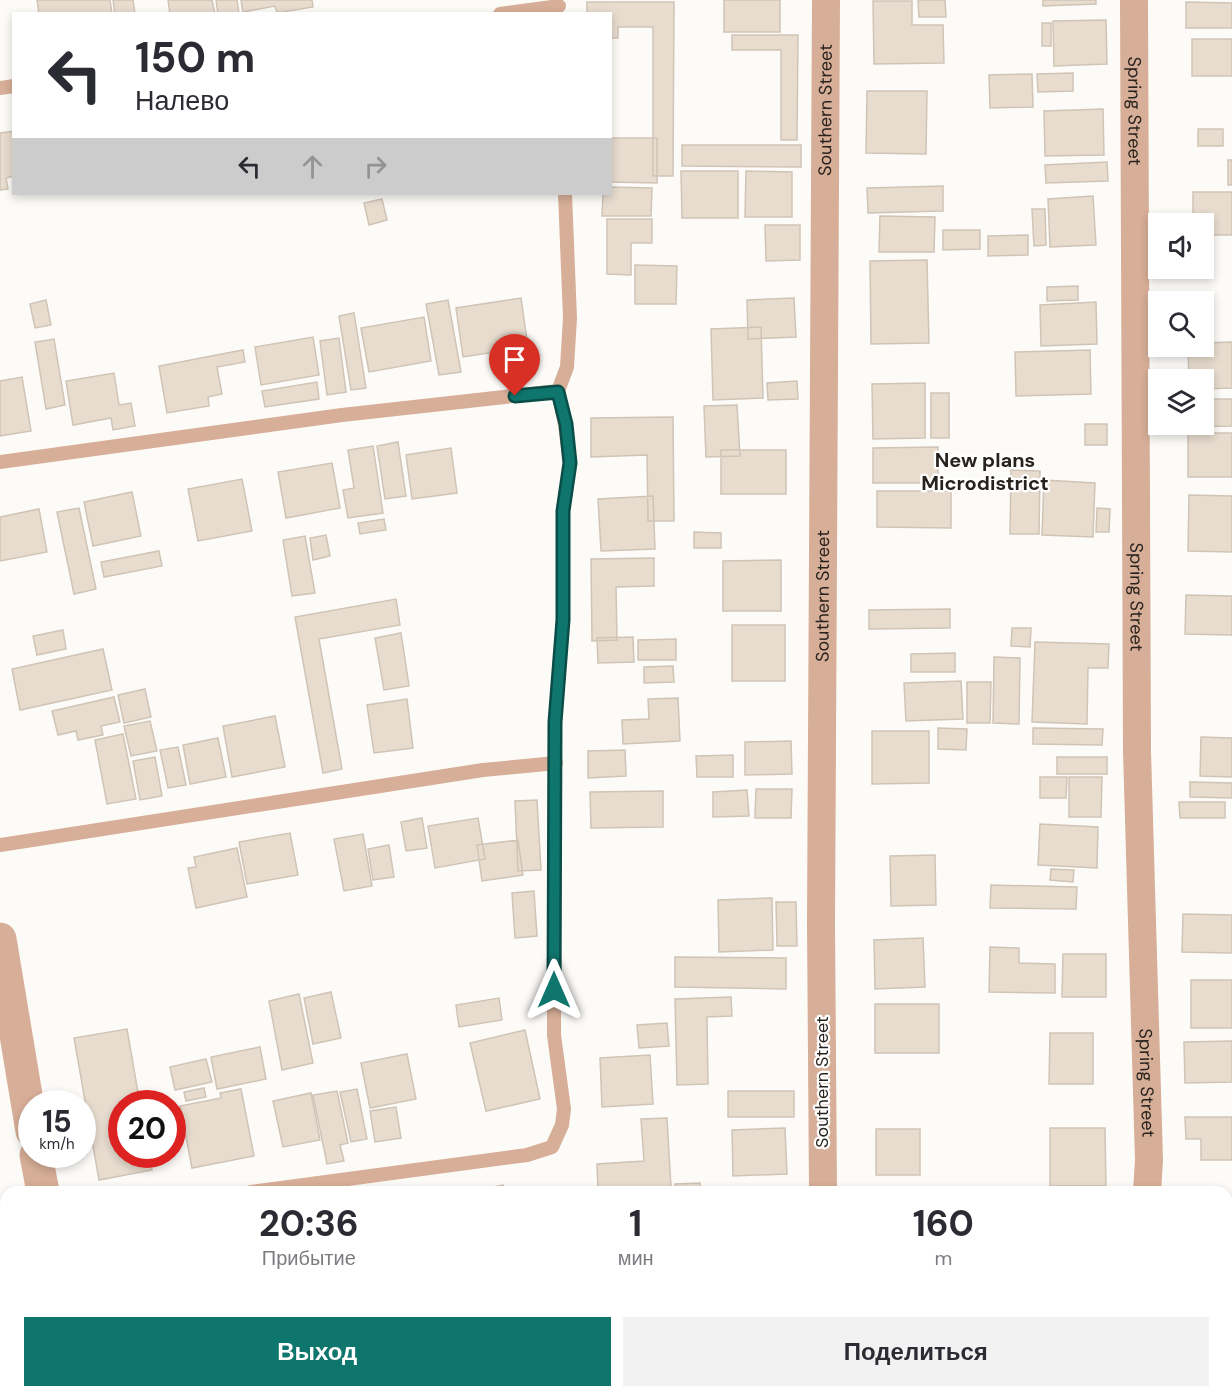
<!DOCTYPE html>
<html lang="ru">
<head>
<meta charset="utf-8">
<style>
	body { margin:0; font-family:"DM Sans",sans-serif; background:#f2f2f3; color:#2b2b33; height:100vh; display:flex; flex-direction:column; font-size:22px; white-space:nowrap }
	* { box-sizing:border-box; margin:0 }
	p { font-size:20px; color:#7c7c81 }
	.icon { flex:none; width:33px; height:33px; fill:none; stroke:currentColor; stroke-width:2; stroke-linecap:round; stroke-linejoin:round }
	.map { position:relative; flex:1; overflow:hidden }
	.details { position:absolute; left:0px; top:1186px; width:1233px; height:212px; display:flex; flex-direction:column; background:#fff; border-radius:18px 18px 0 0; box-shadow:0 3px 9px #0003 }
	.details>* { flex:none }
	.hud { position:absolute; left:12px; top:12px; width:600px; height:183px; border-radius:0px; box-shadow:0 3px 9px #0003; background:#fff; color:#2b2b33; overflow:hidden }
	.fabs { position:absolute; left:1148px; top:213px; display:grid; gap:12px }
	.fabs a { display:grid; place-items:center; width:66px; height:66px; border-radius:0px; background:#fff; box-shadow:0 3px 9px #0003; font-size:30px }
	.speed { position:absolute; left:18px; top:1090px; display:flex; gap:12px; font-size:30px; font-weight:700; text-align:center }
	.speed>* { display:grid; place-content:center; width:78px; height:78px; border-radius:50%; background:#fff; box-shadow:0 3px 9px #0003; line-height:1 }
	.speed small { font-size:15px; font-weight:400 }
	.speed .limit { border:9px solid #d22; background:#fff; color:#111 }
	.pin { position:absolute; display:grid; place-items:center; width:51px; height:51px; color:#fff; margin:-62px -26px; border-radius:50% 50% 50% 0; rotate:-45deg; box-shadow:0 0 6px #0007 }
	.pin .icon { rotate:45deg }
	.me { position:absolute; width:66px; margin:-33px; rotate:0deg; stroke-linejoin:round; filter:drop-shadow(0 0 4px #0008) }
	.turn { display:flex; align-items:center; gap:21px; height:126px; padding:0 24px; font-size:27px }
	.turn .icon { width:78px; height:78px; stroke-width:2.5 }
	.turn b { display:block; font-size:42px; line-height:51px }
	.lanes { display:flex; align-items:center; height:57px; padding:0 24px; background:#0003; justify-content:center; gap:30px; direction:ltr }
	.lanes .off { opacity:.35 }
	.eta { display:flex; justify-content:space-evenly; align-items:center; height:102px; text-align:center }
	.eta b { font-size:36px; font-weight:700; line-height:42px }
	.primary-button { display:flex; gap:12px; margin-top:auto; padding:12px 24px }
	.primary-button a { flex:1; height:69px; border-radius:0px; background:#0f766e; color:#fff; font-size:24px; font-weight:700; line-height:69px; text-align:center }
	.primary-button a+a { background:#f2f2f3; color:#2b2b33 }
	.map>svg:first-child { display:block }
</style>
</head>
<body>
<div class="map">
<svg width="1232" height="1397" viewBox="0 0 1232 1397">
	<rect width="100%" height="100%" fill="#fdfbf8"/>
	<path fill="#e7dcce" stroke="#cfc4b6" stroke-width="1.5" d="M 37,0 L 110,0 L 112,14 L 39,14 Z
		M 113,0 L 133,0 L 135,14 L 115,14 Z
		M 168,0 L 212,0 L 215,14 L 170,14 Z
		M 216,0 L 237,0 L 239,14 L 218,14 Z
		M 241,0 L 312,0 L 313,7 L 277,13 L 275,6 L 243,12 Z
		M 724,0 L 780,0 L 780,32 L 724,32 Z
		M 918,0 L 945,0 L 946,17 L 919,17 Z
		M 1043,0 L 1096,0 L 1096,4 L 1043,6 Z
		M 873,1 L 912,1 L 912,25 L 943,25 L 944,63 L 874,64 Z
		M 587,2 L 674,2 L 673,176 L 653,176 L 653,27 L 618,27 L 618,38 L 610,38 L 610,14 L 587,14 Z
		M 1186,2 L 1232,3 L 1232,28 L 1186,28 Z
		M 1106,20 L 1107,64 L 1054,66 L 1053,21 Z
		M 1042,23 L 1051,23 L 1051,46 L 1042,46 Z
		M 732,35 L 798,35 L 797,140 L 781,140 L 781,50 L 732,50 Z
		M 1192,39 L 1232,39 L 1232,76 L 1192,76 Z
		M 1073,73 L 1073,91 L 1038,92 L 1037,74 Z
		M 1032,74 L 1033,107 L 990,108 L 989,75 Z
		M 867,91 L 927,91 L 926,154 L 866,153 Z
		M 1103,109 L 1104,155 L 1045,156 L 1044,111 Z
		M 1198,129 L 1223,129 L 1223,146 L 1198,146 Z
		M 14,131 L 14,176 L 6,178 L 8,189 L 0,190 L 0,133 Z
		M 610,138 L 657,138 L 657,183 L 610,182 Z
		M 682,145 L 801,145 L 801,167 L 682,166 Z
		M 1228,160 L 1232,160 L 1232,185 L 1228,185 Z
		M 1107,162 L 1108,181 L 1046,183 L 1045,165 Z
		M 681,171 L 738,171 L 738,218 L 682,218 Z
		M 746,171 L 792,172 L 792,217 L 745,217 Z
		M 943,186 L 943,211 L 868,213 L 867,188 Z
		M 610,187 L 652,188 L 651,216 L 602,216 L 603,194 L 610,194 Z
		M 1193,192 L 1232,192 L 1232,235 L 1203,235 L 1203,224 L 1193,224 Z
		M 1093,196 L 1096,245 L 1050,247 L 1048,199 Z
		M 382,199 L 387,220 L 369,225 L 364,203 Z
		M 1032,209 L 1045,209 L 1046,245 L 1034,246 Z
		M 880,216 L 935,217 L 934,252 L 879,252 Z
		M 607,219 L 652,219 L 652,243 L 631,243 L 631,275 L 607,274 Z
		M 765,225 L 800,225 L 800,260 L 766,261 Z
		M 943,230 L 980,230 L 980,249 L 943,250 Z
		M 1028,235 L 1028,255 L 988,256 L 988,236 Z
		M 927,260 L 929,343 L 871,344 L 870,261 Z
		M 635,265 L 677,266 L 676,304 L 635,304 Z
		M 1078,286 L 1078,300 L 1047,301 L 1047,287 Z
		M 521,298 L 528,347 L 463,357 L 456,308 Z
		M 794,298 L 796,337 L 748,339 L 747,300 Z
		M 46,300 L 51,325 L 35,328 L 30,304 Z
		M 448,300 L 461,372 L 439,375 L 426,304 Z
		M 1096,302 L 1097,344 L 1041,346 L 1040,305 Z
		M 354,313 L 366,388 L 351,390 L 339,316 Z
		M 424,317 L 431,361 L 369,372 L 361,328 Z
		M 761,327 L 763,398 L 713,400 L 711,329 Z
		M 313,337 L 319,375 L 261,385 L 255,347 Z
		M 339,338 L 346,392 L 327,395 L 320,341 Z
		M 54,339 L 65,405 L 46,409 L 35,342 Z
		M 1232,342 L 1232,388 L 1203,389 L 1203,380 L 1189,380 L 1188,346 L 1203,346 L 1203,343 Z
		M 243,350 L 245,362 L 217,367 L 222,394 L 208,397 L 209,406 L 167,413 L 159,366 Z
		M 1090,350 L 1091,394 L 1016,396 L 1015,352 Z
		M 114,373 L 119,405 L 131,403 L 135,426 L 113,430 L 111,418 L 73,425 L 66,381 Z
		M 22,377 L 31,431 L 0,436 L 0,381 Z
		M 797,381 L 798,399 L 768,400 L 767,383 Z
		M 317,382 L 319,399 L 265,407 L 262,391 Z
		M 925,383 L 925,438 L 873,439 L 872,384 Z
		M 931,393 L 949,393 L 949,438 L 931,438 Z
		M 1203,399 L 1232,399 L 1232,426 L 1180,427 L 1180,424 L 1203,424 Z
		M 737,405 L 740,456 L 706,457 L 704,406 Z
		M 673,417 L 674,521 L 648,521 L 647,455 L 591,457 L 591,418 Z
		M 1085,424 L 1107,424 L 1107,445 L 1085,445 Z
		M 1188,433 L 1232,433 L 1232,477 L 1188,477 Z
		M 398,442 L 406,496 L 385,499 L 377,446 Z
		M 373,446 L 383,513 L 348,518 L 343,490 L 354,488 L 348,450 Z
		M 938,447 L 938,483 L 873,483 L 873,448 Z
		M 451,448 L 457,493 L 412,499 L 406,455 Z
		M 721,450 L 786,450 L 786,494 L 721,494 Z
		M 332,463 L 340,508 L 286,518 L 278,472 Z
		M 1011,470 L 1040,471 L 1039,534 L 1010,534 Z
		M 242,479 L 252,531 L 198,541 L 188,489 Z
		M 1044,480 L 1095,483 L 1093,537 L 1042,535 Z
		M 877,491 L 951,491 L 951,528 L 877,527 Z
		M 132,492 L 141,536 L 93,546 L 84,502 Z
		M 1189,495 L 1232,496 L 1232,552 L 1188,551 Z
		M 653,496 L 655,549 L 601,551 L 598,499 Z
		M 79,508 L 96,589 L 74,594 L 57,512 Z
		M 1097,508 L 1110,509 L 1109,532 L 1096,532 Z
		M 39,509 L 47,552 L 0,561 L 0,517 Z
		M 384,519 L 386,530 L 360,534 L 358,523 Z
		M 694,532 L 721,533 L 721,548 L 694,548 Z
		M 326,535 L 330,556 L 313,560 L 310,538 Z
		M 305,536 L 315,593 L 292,596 L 283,540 Z
		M 159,551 L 162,566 L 104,577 L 101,562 Z
		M 654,558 L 654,586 L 616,587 L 617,640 L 592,641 L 591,559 Z
		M 781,560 L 781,611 L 723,611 L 723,561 Z
		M 1186,595 L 1232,596 L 1232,635 L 1185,634 Z
		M 396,599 L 400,625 L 319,639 L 342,769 L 323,773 L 295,617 Z
		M 950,609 L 950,628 L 869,629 L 869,610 Z
		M 732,625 L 785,625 L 785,681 L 732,681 Z
		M 1012,628 L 1031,628 L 1030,647 L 1011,646 Z
		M 63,630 L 66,649 L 37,655 L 33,636 Z
		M 401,633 L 409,686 L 384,690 L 375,638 Z
		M 633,637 L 634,662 L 598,663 L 597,638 Z
		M 676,639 L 676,660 L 638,660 L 638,640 Z
		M 1035,642 L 1109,644 L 1108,668 L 1088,668 L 1087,724 L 1032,722 Z
		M 103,649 L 112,690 L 20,710 L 12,669 Z
		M 955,653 L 955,672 L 911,672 L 911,654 Z
		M 994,657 L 1020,658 L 1019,724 L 993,723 Z
		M 673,666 L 674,682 L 644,683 L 644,667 Z
		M 961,681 L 963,719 L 906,721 L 904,683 Z
		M 967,682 L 991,682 L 990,723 L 967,723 Z
		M 145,689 L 151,717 L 124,723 L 118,695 Z
		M 114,697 L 120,722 L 101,726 L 103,735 L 78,740 L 76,731 L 58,735 L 52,711 Z
		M 678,698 L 680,741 L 623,744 L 622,720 L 649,719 L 648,699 Z
		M 407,699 L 413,748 L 374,753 L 367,705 Z
		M 275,716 L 285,767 L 232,777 L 223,726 Z
		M 150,721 L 157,751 L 131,756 L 124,726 Z
		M 938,728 L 967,729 L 966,750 L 938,749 Z
		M 1033,728 L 1103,729 L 1102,745 L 1033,744 Z
		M 872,731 L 929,731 L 929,783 L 872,784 Z
		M 123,734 L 136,799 L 107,804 L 95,740 Z
		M 1201,737 L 1232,738 L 1232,777 L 1200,776 Z
		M 218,738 L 226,777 L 190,784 L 183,745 Z
		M 791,741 L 792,774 L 745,775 L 745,742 Z
		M 178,747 L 186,785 L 168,788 L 160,750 Z
		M 625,750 L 626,776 L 588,778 L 588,751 Z
		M 733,755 L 733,777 L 697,777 L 696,756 Z
		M 155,757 L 162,796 L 140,800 L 133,761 Z
		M 1057,757 L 1107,757 L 1107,774 L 1057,774 Z
		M 1040,777 L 1067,777 L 1066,798 L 1040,798 Z
		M 1069,777 L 1102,777 L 1101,817 L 1069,817 Z
		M 1190,782 L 1232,783 L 1232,798 L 1190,797 Z
		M 756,789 L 792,789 L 791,818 L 755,818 Z
		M 747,790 L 749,816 L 713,817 L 713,792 Z
		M 663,791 L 663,827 L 591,828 L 590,792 Z
		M 537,800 L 541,870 L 518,871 L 515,801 Z
		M 1179,802 L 1225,802 L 1225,818 L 1180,818 Z
		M 422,818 L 427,848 L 406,851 L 401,822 Z
		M 478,818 L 485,859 L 435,868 L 428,826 Z
		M 1040,824 L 1098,827 L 1097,868 L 1038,865 Z
		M 290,833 L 298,875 L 247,884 L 239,842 Z
		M 363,834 L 372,886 L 344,891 L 334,839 Z
		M 518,840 L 523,875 L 482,881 L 477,845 Z
		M 389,845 L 394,877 L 373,880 L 368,849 Z
		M 237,848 L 247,897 L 196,908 L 188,868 L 196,867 L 194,857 Z
		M 935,855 L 936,905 L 891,906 L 890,856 Z
		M 1051,869 L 1074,870 L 1073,882 L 1050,880 Z
		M 991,885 L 1077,887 L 1076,909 L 990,908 Z
		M 534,891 L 537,936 L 515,938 L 512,893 Z
		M 772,898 L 773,950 L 719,952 L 718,900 Z
		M 776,902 L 796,902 L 797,946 L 777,946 Z
		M 1183,914 L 1232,915 L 1232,953 L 1182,952 Z
		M 923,938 L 925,987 L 875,989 L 874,940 Z
		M 990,947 L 1019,948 L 1019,963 L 1055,964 L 1055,993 L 989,992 Z
		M 1063,954 L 1106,954 L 1106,997 L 1062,997 Z
		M 675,957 L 786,958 L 786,989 L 675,987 Z
		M 1191,980 L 1232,980 L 1232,1028 L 1191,1028 Z
		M 331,992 L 341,1038 L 313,1044 L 304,998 Z
		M 299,994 L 313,1063 L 282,1070 L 269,1001 Z
		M 731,997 L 732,1016 L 707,1017 L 708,1084 L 677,1085 L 675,999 Z
		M 499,998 L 502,1020 L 459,1027 L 456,1005 Z
		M 875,1004 L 939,1004 L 939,1053 L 875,1053 Z
		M 667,1023 L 669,1046 L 639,1048 L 637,1025 Z
		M 127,1029 L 140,1104 L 122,1104 L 122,1155 L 149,1155 L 152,1170 L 99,1180 L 74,1038 Z
		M 525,1030 L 540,1099 L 486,1111 L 470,1043 Z
		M 1050,1033 L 1093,1033 L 1093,1084 L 1049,1084 Z
		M 1232,1041 L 1232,1082 L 1185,1083 L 1184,1042 Z
		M 260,1047 L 266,1079 L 217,1089 L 211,1057 Z
		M 407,1054 L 416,1099 L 370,1108 L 361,1063 Z
		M 650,1055 L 653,1104 L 602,1107 L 600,1058 Z
		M 206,1059 L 212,1082 L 175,1090 L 170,1067 Z
		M 204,1088 L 206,1097 L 186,1101 L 184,1092 Z
		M 241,1089 L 254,1156 L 192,1168 L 180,1106 L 221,1098 L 220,1093 Z
		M 357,1089 L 367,1139 L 351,1142 L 340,1092 Z
		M 337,1091 L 348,1143 L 340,1145 L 344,1161 L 327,1164 L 313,1095 Z
		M 728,1091 L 794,1091 L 794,1117 L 728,1117 Z
		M 311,1093 L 320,1140 L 283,1147 L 273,1101 Z
		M 396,1107 L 401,1138 L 375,1142 L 370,1111 Z
		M 1185,1117 L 1232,1117 L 1232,1160 L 1201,1160 L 1201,1139 L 1186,1139 Z
		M 667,1118 L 671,1187 L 598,1191 L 597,1164 L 644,1161 L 641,1119 Z
		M 785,1128 L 787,1174 L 733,1176 L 732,1130 Z
		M 1050,1128 L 1105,1128 L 1106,1186 L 1050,1186 Z
		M 876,1129 L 920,1129 L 920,1175 L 876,1175 Z
		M 700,1183 L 700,1192 L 676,1192 L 675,1184 Z
		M 503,1185 L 505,1192 L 468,1192 Z
		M 3,1301 L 6,1324 L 0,1326 L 0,1302 Z
		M 0,1342 L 6,1375 L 6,1392 L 9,1392 L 10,1397 L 0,1397 Z
		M 1227,1361 L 1232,1361 L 1232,1396 L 1183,1395 L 1183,1392 L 1227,1392 Z
		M 601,1392 L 732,1392 L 732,1397 L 602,1397 Z
		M 738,1392 L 775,1392 L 775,1397 L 738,1397 Z
		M 1066,1392 L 1086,1392 L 1086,1397 L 1066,1397 Z
		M 1101,1392 L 1158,1392 L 1158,1395 L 1101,1396 Z
		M 930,1395 L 975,1395 L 975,1397 L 930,1397 Z"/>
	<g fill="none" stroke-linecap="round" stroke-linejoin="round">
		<path stroke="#d7ae97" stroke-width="14" d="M 500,14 L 559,6
			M 0,88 L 14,86
			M 0,462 L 342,415 L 558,391
			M 0,845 L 483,770 L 556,763
			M 251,1192 L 527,1155 L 552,1147 L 562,1125 L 564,1109 L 554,1035 L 555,722 L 563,620 L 563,511 L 570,463 L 565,425 L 558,391 L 567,367 L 570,318 L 565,194"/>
		<g stroke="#d7ae97" stroke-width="28">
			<path id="s1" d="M 1134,0 L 1137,751 L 1149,1160 L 1147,1192"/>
			<path id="s2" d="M 823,1192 L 821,923 L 826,0"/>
			<path d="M 1227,1310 L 1232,1310"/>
			<path d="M 566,1397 L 566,1392"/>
		</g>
		<path stroke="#d7ae97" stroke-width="33" d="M 0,939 L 32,1131
			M 36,1155 L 43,1192
			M 79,1392 L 80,1397"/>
	</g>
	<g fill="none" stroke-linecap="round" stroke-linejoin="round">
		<g stroke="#0a4d48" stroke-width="15">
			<path id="route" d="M 515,396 L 558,392 L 566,424 L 570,463 L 563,511 L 563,620 L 555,722 L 554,990"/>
		</g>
		<use href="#route" stroke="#0f766e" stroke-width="10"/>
	</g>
	<g text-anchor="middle" stroke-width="4.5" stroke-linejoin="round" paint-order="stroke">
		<g font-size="18" fill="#27221d" stroke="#fff">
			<text dy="6" stroke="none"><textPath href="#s2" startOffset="1082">Southern Street</textPath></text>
			<text dy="6" stroke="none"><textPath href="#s1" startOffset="111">Spring Street</textPath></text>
			<text dy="6" stroke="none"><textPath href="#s2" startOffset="596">Southern Street</textPath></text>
			<text dy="6" stroke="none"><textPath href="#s1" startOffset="597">Spring Street</textPath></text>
			<text transform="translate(822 1082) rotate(-90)" y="6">Southern Street</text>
			<text dy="6" stroke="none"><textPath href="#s1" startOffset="1083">Spring Street</textPath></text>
		</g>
		<g font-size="20" font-weight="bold" fill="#27221d" stroke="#fff">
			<text x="985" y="467">New plans<tspan x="985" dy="23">Microdistrict</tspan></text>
		</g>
	</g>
</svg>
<div class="fabs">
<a><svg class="icon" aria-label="sound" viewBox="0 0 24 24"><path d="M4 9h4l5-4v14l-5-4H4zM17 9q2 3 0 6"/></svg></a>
<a><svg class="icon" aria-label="search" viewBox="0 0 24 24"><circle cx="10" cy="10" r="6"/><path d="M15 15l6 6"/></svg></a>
<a><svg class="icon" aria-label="layers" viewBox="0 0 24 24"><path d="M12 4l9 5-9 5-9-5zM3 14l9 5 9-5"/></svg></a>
</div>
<div class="speed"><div>15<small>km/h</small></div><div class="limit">20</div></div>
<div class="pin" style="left:515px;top:396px;background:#d93025"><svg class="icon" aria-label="arrive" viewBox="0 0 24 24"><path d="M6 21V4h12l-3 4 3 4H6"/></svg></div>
<svg class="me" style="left:554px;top:990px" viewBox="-20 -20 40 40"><path d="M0-17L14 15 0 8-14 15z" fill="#0f766e" stroke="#fff" stroke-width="4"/></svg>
<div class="hud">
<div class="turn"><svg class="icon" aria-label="left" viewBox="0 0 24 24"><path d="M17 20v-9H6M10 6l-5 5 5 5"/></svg><div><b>150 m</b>Налево</div></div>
<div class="lanes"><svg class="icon" aria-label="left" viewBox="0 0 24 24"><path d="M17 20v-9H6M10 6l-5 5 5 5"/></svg><svg class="icon off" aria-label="ahead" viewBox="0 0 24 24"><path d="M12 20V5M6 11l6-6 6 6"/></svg><svg class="icon off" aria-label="right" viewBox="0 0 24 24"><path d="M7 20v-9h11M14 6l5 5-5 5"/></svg></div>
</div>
<section class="details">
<div class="eta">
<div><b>20:36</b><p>Прибытие</p></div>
<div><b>1</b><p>мин</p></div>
<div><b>160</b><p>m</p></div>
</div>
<div class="primary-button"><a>Выход</a><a>Поделиться</a></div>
</section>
</div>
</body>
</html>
